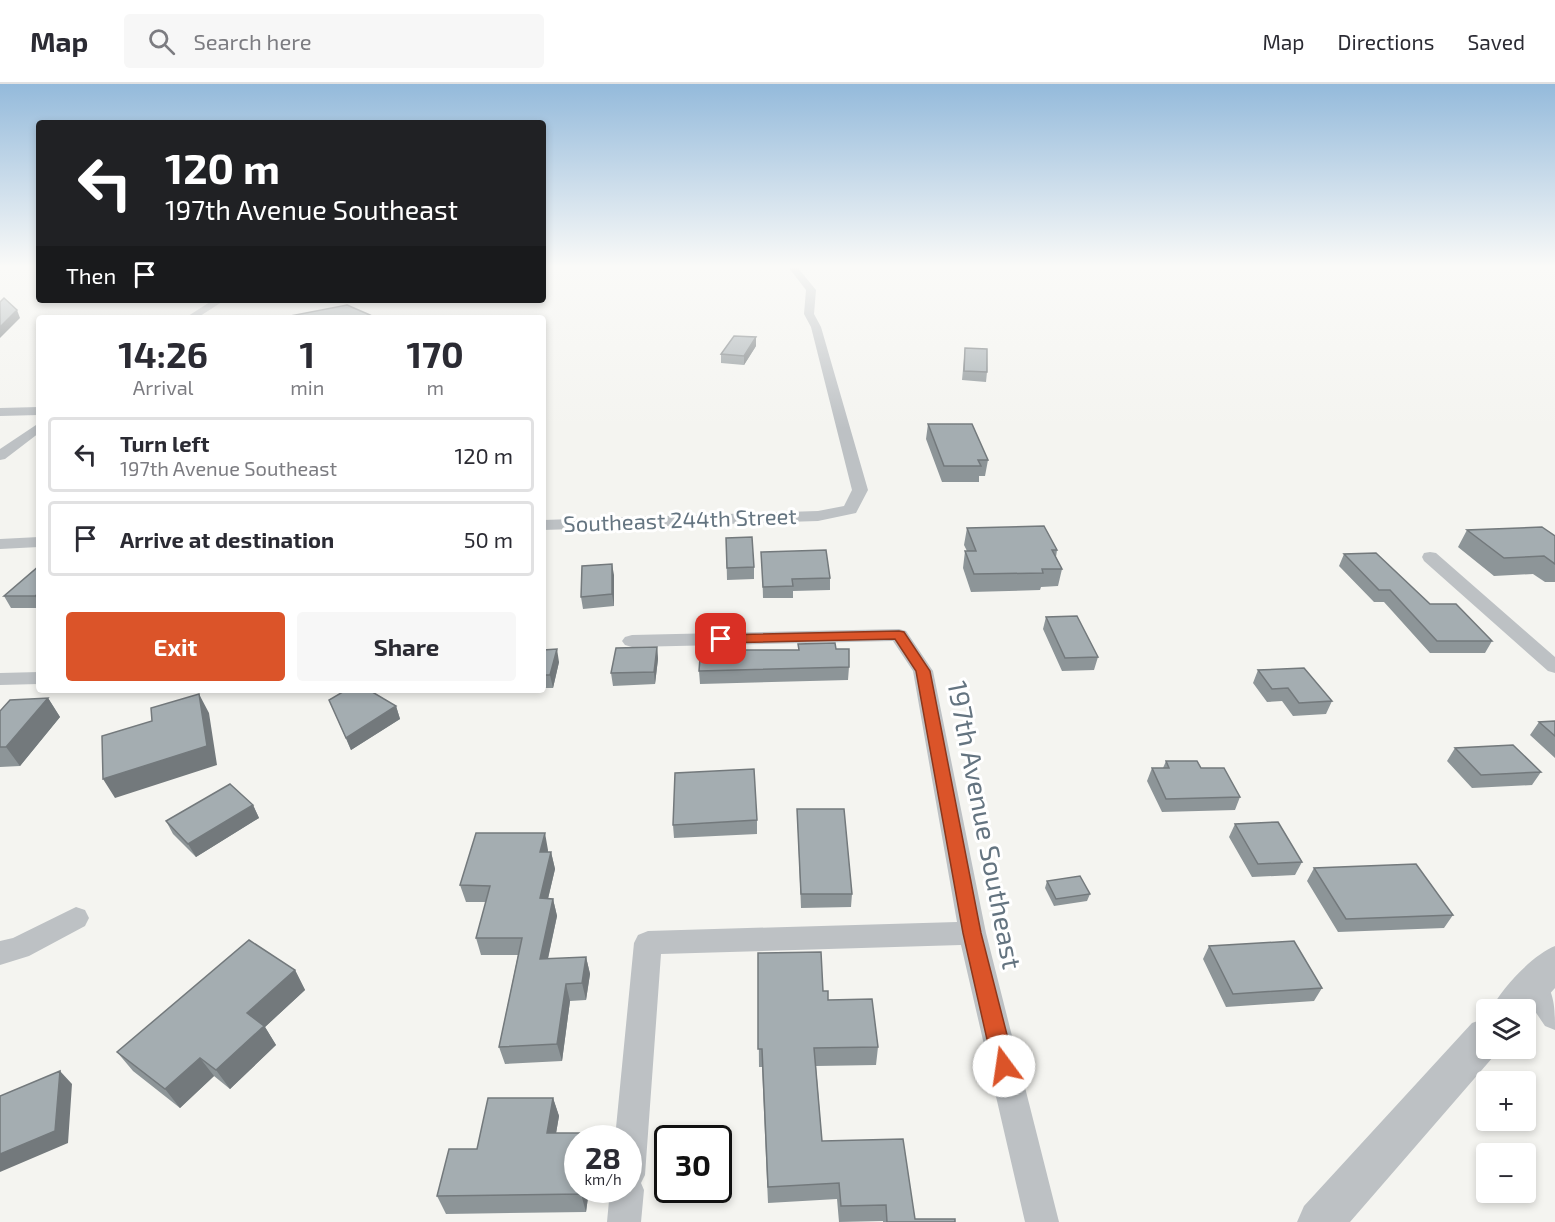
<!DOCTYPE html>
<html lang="en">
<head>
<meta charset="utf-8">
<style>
	body { margin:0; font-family:"Exo 2",sans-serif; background:#f7f7f7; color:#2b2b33; height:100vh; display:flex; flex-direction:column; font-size:22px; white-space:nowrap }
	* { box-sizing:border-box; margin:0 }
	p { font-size:20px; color:#7c7c81 }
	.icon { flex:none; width:33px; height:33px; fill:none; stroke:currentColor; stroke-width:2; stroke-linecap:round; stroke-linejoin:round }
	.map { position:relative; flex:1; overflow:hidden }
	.sheet { position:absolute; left:36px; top:231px; width:510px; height:378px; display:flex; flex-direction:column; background:#fff; border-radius:6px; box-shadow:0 3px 9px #0003 }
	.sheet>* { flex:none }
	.top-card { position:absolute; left:36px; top:36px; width:510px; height:183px; border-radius:6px; box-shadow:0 3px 9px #0003; background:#202124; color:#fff; overflow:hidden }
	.controls { position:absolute; left:1476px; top:915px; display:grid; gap:12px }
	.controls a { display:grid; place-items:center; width:60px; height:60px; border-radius:6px; background:#fff; box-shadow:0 3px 9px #0003; font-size:30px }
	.speed { position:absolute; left:564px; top:1041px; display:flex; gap:12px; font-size:30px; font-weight:700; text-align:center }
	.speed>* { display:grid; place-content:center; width:78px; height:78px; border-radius:50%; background:#fff; box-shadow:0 3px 9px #0003; line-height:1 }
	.speed small { font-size:15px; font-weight:400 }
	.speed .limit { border:3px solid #111; border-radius:9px; background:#fff; color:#111 }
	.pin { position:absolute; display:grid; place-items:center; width:51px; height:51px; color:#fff; margin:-26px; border-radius:12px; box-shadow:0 3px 9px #0006 }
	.me { position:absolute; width:66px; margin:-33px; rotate:346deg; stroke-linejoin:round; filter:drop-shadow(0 0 4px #0008) }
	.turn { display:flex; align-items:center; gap:21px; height:126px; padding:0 30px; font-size:27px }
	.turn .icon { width:78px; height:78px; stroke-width:2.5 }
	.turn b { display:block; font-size:42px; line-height:51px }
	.then { display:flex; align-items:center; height:57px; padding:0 30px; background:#0003; gap:12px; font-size:22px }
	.eta { display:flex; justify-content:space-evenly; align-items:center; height:102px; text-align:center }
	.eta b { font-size:36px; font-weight:700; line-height:42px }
	.button { display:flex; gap:12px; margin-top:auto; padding:12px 30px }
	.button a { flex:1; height:69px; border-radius:6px; background:#db5429; color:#fff; font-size:24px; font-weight:700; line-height:69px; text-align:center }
	.button a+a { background:#f7f7f7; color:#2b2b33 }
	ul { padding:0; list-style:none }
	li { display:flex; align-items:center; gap:18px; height:75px; margin:0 12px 9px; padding:0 18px; border:3px solid #e1e1e2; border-radius:6px }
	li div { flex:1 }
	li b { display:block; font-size:22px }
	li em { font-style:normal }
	header { display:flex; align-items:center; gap:36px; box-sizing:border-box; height:84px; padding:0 30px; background:#fff; border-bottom:2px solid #e1e1e2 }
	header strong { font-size:28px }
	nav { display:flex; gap:33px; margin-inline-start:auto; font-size:21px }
	.search { width:420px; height:54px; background:#f7f7f7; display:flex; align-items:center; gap:15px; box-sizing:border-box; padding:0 21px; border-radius:6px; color:#7c7c81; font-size:22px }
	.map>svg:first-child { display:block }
</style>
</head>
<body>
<header>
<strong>Map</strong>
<div class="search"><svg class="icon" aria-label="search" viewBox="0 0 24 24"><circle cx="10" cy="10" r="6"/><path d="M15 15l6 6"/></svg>Search here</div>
<nav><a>Map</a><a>Directions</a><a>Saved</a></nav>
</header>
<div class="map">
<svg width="1555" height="1138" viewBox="0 0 1555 1138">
	<rect width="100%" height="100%" fill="#f4f4f0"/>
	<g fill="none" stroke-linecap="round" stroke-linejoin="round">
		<path fill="#bdc1c4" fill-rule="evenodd" d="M 789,184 L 798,184 L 816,206 L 814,230 L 821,243 L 868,406 L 856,429 L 818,437 L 543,446 L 543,436 L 818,427 L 844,422 L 852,406 L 811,243 L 804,230 L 806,206 Z
			M 213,216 L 225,216 L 197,234 L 185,234 Z
			M 39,323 L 39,331 L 0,332 L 0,324 Z
			M 39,339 L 39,349 L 5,375 L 0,376 L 0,365 Z
			M 39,453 L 39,463 L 0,465 L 0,455 Z
			M 1430,468 L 1436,469 L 1555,573 L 1555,589 L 1548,587 L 1424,477 L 1422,473 L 1424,469 Z
			M 899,545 L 906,547 L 933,587 L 986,849 L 1059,1138 L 1025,1138 L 961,861 L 661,870 L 645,1091 L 641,1099 L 644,1106 L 641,1138 L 607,1138 L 610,1106 L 628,1106 L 628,1054 L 615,1054 L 634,859 L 638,851 L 648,847 L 957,838 L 913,587 L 893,557 L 632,563 L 625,561 L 622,557 L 625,553 L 632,551 Z
			M 39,588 L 39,600 L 0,601 L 0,589 Z
			M 76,823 L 85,826 L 89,834 L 85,842 L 29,872 L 0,881 L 0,857 L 13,854 Z
			M 1532,889 C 1555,899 1555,922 1555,946 L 1545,942 L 1518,902 L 1522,893 Z"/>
		<path fill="#bdc1c4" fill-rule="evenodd" d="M 1555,862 L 1555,904 L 1526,936 L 1526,926 L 1491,926 C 1501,904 1534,870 1555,862 Z
			M 1486,934 L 1486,964 L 1500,965 L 1350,1138 L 1297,1138 L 1304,1122 L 1472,939 Z"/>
	</g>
	<path fill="#8d9598" d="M 756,262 L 744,281 L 721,279 L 721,270 Z
		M 965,264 L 987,288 L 986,298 L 962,296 Z
		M 928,340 L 988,376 L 985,392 L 979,392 L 979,398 L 942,398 L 926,355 Z
		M 967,444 L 1057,466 L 1056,473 L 1062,485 L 1058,502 L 1041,503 L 1040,506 L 971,508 L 963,484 L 965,467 L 967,467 L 964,461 Z
		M 1467,446 L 1555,452 L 1555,498 L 1545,498 L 1533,490 L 1494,492 L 1458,463 Z
		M 726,454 L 754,483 L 754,495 L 727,496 Z
		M 1344,470 L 1492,557 L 1485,569 L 1430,569 L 1384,518 L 1374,518 L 1339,482 Z
		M 762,479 L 830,494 L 830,506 L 793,507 L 793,514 L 763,514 Z
		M 39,482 L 39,524 L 11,524 L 4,512 Z
		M 614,491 L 614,522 L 583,525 L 581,513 Z
		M 1046,533 L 1098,573 L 1094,586 L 1062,587 L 1043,545 Z
		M 798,560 L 836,565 L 849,583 L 848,596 L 700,600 L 699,587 L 740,566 L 798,566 Z
		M 657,563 L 658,575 L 655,600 L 613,602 L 611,589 Z
		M 543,566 L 559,578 L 553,604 L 543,604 Z
		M 1258,586 L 1332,617 L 1326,630 L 1293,632 L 1282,617 L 1267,618 L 1253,599 Z
		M 48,614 L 60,633 L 20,682 L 0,683 L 0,627 Z
		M 329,616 L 396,622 L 400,635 L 351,666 Z
		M 1555,637 L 1555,674 L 1530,651 L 1539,638 Z
		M 1455,664 L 1541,688 L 1532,701 L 1472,704 L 1447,677 Z
		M 1166,677 L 1240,713 L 1235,726 L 1162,728 L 1147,697 L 1152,684 L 1163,684 Z
		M 253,721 L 259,734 L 196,773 L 173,750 L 166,737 Z
		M 797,725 L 852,810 L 851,823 L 801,824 Z
		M 757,736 L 757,750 L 674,754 L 673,741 Z
		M 1235,740 L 1302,778 L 1295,791 L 1252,793 L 1229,753 Z
		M 548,766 L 548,768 L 551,768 L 555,785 L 548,815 L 553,815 L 557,832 L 548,875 L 586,873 L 590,890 L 586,916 L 570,917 L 562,977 L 505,980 L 499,963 L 518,871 L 481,871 L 476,854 L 486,818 L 466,818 L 460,801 Z
		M 1314,784 L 1453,831 L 1444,844 L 1338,848 L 1307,797 Z
		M 1047,797 L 1090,810 L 1087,817 L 1054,822 L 1045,804 Z
		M 1209,862 L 1322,904 L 1314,917 L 1226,923 L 1203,875 Z
		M 758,869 L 823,907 L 828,916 L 878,963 L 876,981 L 816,982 L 822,1057 L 915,1135 L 955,1138 L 883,1138 L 883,1137 L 839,1138 L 837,1115 L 768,1119 L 762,983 L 759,983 Z
		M 295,886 L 305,906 L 265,943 L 276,961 L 230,1005 L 214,992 L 180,1024 L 133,987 L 117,968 Z
		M 553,1014 L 559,1032 L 556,1049 L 589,1049 L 591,1054 L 578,1054 L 578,1106 L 589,1106 L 586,1128 L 446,1130 L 437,1112 L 477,1065 Z"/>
	<path fill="#73797c" d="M 17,226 L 20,234 L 0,254 L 0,243 Z
		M 756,253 L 756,262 L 744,281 L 744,272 Z
		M 612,480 L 614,491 L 614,522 L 612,510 Z
		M 39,509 L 39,519 L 35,512 Z
		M 657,563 L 658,575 L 655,600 L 654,588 Z
		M 557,565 L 559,578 L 553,604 L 550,591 Z
		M 199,610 L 209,629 L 217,681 L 115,714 L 103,695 Z
		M 48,614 L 60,633 L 20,682 L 6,663 Z
		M 396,622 L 400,635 L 351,666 L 346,654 Z
		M 253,721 L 259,734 L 196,773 L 188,760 Z
		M 545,749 L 548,766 L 544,785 L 540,768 Z
		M 551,768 L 555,785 L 544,831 L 540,814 Z
		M 553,815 L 557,832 L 544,892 L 540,875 Z
		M 586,873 L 590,890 L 586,916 L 582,899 Z
		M 295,886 L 305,906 L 265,943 L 276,961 L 230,1005 L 216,986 L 247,929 Z
		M 566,900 L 570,917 L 562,977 L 557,960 Z
		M 200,974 L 214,992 L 180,1024 L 165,1005 Z
		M 60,987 L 72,1000 L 68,1059 L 0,1088 L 0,1070 Z
		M 553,1014 L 559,1032 L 553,1067 L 547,1049 Z
		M 582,1106 L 589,1106 L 586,1128 L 581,1110 Z"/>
	<path fill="#a4adb1" stroke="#73797c" stroke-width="1.5" d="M 4,214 L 17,226 L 0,243 L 0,218 Z
		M 347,221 L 370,231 L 366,234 L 291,234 L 290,232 Z
		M 734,252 L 756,253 L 744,272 L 721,270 Z
		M 965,264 L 987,265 L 987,288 L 964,287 Z
		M 928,340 L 972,340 L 988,376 L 978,376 L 981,382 L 944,382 Z
		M 1044,442 L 1057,466 L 1052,466 L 1062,485 L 1042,485 L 1043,489 L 974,490 L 965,467 L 976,467 L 967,444 Z
		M 1542,443 L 1555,452 L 1555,480 L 1544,472 L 1504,474 L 1467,446 Z
		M 752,453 L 754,483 L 727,484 L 726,454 Z
		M 826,466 L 830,494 L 792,495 L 793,502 L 763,503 L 761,468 Z
		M 1376,469 L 1430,520 L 1456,520 L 1492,557 L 1437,557 L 1390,506 L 1379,506 L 1344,470 Z
		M 612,480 L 612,510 L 581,513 L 582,482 Z
		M 39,482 L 39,509 L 35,512 L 4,512 Z
		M 1077,532 L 1098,573 L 1065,574 L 1046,533 Z
		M 835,559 L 836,565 L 849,565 L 849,583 L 699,587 L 701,561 L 740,561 L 740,566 L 799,566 L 798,560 Z
		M 657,563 L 654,588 L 611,589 L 616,564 Z
		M 557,565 L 550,591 L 543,591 L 543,566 Z
		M 1304,584 L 1332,617 L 1299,619 L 1288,604 L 1272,605 L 1258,586 Z
		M 346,606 L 369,606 L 396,622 L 346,654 L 329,616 Z
		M 199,610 L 207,662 L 103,695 L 102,652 L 152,637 L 151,624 Z
		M 48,614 L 6,663 L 0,663 L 0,627 L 10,616 Z
		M 1555,637 L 1555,652 L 1539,638 Z
		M 1513,661 L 1541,688 L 1481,691 L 1455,664 Z
		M 1166,677 L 1197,677 L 1201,684 L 1224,684 L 1240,713 L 1166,715 L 1152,684 L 1169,684 Z
		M 754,685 L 757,736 L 673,741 L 675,689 Z
		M 230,700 L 253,721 L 188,760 L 166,737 Z
		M 797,725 L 844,725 L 852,810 L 801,810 Z
		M 1278,738 L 1302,778 L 1258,780 L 1235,740 Z
		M 476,749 L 545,749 L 540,768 L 551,768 L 540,814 L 553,815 L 540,875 L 586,873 L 582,899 L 566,900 L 557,960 L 499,963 L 522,854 L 476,854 L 490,802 L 460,801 Z
		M 1416,780 L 1453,831 L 1346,835 L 1314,784 Z
		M 1080,792 L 1090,810 L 1056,815 L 1047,797 Z
		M 249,856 L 295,886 L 247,929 L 264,942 L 216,986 L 200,974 L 165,1005 L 117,968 Z
		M 1294,857 L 1322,904 L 1233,910 L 1209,862 Z
		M 821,868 L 823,907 L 828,907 L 828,916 L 872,915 L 878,963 L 814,964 L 822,1057 L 903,1055 L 915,1135 L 955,1135 L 955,1138 L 887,1138 L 886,1121 L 841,1122 L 839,1099 L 768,1103 L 762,965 L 758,965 L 758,869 Z
		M 60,987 L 55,1047 L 0,1070 L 0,1012 Z
		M 488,1014 L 553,1014 L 547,1049 L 589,1049 L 588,1054 L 578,1054 L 578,1106 L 582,1106 L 581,1110 L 437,1112 L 449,1065 L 477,1065 Z"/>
	<linearGradient id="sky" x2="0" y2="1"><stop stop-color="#94badb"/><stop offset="0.53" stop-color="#fafaf8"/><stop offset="1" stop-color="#fafaf8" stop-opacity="0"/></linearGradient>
	<rect width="1555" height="344" fill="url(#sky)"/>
	<path fill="#db5429" stroke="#8e371b" stroke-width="1.5" d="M 899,547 L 904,548 L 930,587 L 981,849 L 1015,982 L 1012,990 L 1004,993 L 997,990 L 993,982 L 963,849 L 916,587 L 895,555 L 721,559 L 714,555 L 721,551 Z"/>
	<g text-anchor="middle" stroke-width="6" stroke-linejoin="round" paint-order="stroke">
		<g font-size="22" fill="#647480" stroke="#fff">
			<text transform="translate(680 436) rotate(-2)" y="8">Southeast 244th Street</text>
		</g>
		<g font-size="27" fill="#647480" stroke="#fff">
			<text transform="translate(984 741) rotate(79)" y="9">197th Avenue Southeast</text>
		</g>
	</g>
</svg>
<div class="controls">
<a><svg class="icon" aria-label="layers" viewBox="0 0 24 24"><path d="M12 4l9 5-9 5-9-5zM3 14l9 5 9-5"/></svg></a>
<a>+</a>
<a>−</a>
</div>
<div class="speed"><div>28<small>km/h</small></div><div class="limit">30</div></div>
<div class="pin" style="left:721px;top:555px;background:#d93025"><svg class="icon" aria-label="arrive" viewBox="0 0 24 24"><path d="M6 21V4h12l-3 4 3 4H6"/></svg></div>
<svg class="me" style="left:1004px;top:982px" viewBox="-20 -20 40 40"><circle r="19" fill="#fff"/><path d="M0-13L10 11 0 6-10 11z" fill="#db5429"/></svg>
<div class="top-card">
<div class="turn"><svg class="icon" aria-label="left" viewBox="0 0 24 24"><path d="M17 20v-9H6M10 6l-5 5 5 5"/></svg><div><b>120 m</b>197th Avenue Southeast</div></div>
<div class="then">Then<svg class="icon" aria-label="arrive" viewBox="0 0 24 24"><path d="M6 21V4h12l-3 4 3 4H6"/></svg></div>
</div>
<section class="sheet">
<div class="eta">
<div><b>14:26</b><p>Arrival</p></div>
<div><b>1</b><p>min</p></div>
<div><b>170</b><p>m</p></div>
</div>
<ul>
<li><svg class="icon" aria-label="left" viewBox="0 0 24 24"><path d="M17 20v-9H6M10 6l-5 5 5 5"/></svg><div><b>Turn left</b><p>197th Avenue Southeast</p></div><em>120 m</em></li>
<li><svg class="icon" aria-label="arrive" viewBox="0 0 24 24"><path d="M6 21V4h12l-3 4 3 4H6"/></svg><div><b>Arrive at destination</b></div><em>50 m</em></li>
</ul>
<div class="button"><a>Exit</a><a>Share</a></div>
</section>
</div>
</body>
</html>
